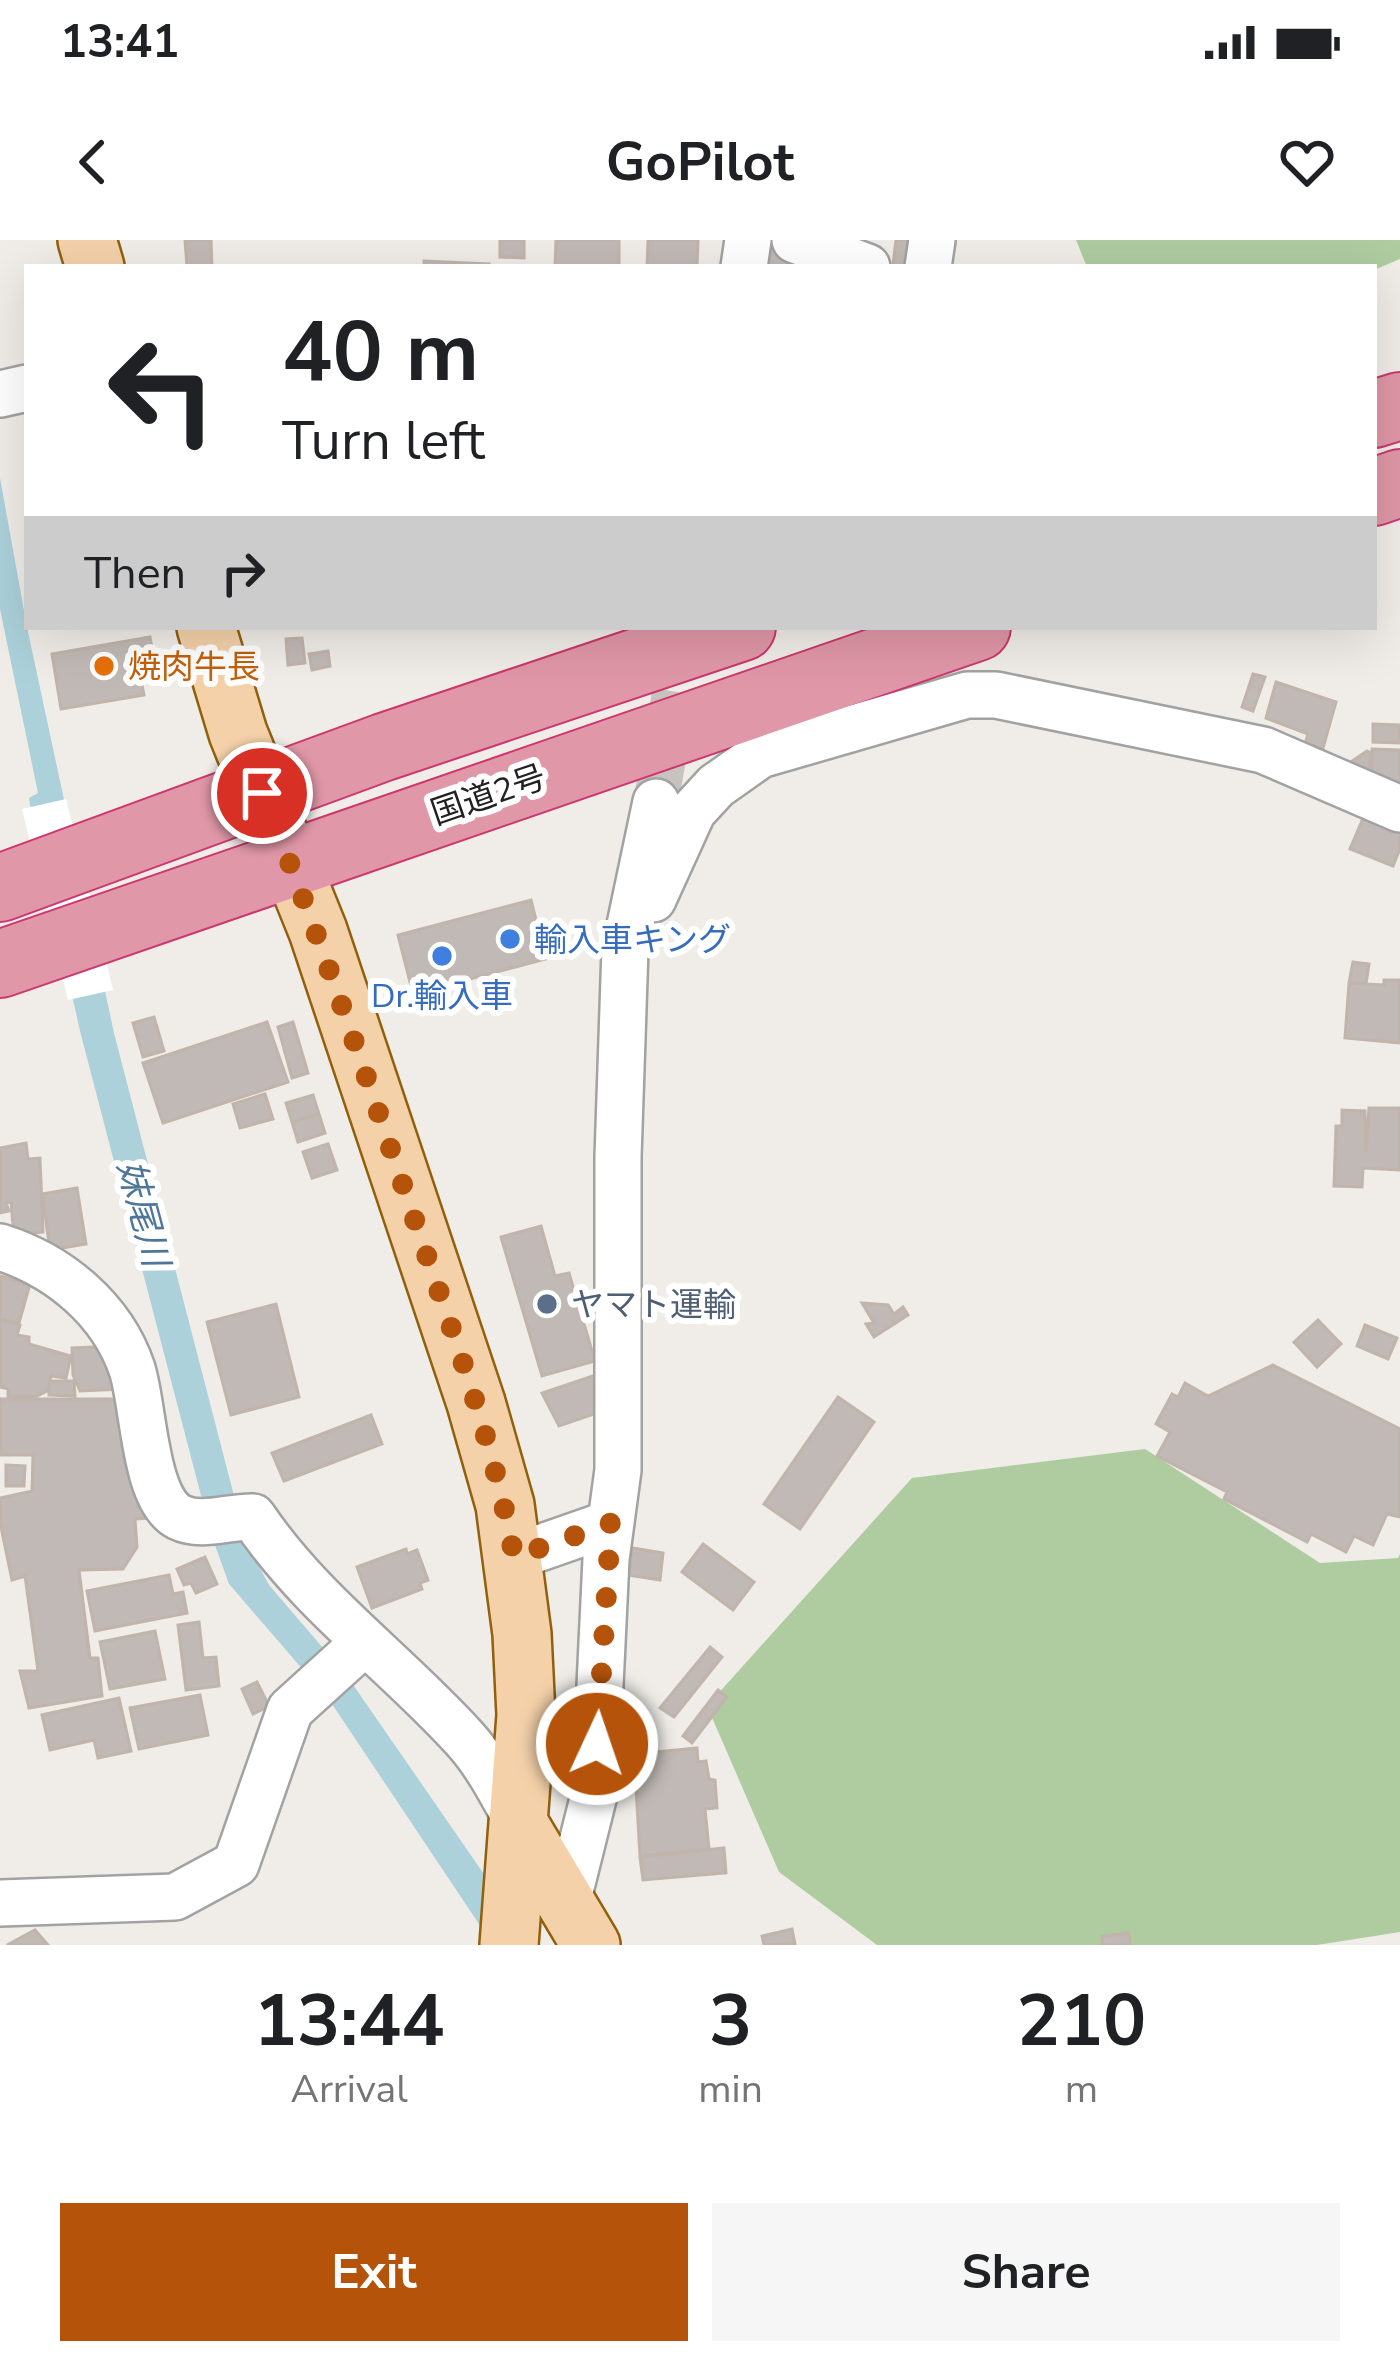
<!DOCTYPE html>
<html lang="en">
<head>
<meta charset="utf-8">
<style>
	body { margin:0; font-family:"Nunito Sans","Noto Sans JP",sans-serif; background:#f6f6f6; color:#202124; height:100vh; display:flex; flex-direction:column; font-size:45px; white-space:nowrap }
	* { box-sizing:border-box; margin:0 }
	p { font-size:39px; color:#757577 }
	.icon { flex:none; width:66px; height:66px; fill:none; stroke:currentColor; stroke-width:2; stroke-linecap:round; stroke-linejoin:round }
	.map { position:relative; height:1705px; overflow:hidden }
	.sheet { display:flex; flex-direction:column; background:#fff; flex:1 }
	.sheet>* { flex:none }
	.banner { position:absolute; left:24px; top:24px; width:1353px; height:366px; border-radius:0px; box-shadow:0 12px 48px #0002; background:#fff; color:#202124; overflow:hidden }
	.pin { position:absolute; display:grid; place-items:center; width:102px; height:102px; color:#fff; margin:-51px; border:6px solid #fff; border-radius:50%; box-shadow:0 3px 12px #0007 }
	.me { position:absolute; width:132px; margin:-66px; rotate:3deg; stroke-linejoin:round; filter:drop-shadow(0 0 9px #0008) }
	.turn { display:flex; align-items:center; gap:42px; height:252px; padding:0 60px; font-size:54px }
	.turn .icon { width:156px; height:156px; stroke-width:2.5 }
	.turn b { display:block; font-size:84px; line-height:102px }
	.then { display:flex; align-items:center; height:114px; padding:0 60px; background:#0003; gap:24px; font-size:45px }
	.eta { display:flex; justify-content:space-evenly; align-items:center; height:204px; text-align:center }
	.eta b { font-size:72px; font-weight:700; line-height:84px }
	.primary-button { display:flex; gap:24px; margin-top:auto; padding:24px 60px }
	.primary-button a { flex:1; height:138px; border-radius:0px; background:#b45309; color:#fff; font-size:48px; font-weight:700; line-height:138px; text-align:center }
	.primary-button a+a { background:#f6f6f6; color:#202124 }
	.status { display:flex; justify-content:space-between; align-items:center; height:84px; padding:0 60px; background:#fff; direction:ltr }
	.status svg { height:33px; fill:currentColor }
	header { display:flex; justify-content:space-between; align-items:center; height:156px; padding:0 60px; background:#fff; font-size:54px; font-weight:700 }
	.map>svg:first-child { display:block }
</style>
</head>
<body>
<div class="status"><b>13:41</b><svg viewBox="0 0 49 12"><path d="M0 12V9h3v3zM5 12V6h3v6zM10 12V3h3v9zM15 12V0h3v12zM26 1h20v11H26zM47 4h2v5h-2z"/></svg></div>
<header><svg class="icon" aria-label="back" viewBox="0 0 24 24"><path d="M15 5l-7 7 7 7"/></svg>GoPilot<svg class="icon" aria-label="heart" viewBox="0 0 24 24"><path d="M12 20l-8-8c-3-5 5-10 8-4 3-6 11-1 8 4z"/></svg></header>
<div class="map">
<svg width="1400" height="1705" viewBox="0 0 1400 1705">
	<rect width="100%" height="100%" fill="#f0ede8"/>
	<path fill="#aecca0" d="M 1076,0 L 1400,0 L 1400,19 L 1374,30 L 1374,27 L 1087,27 Z
		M 1145,1209 L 1320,1323 L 1398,1318 L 1400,1314 L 1400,1692 L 1317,1705 L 877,1705 L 779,1632 L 707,1466 L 912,1238 Z"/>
	<path fill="#acd1da" d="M 0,238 L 27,387 L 114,793 L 246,1302 L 269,1345 L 347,1436 L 533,1705 L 493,1705 L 330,1461 L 229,1344 L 211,1294 L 80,791 L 32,577 L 29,558 L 38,553 L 0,369 Z"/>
	<path fill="#fff" d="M 66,559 L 113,750 L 68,760 L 22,569 Z"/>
	<path fill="#c0b9b5" stroke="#c1b4ab" stroke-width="3" d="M 185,0 L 211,0 L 212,27 L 187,27 Z
		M 500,0 L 524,0 L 524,18 L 500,17 Z
		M 556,0 L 619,0 L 619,27 L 555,27 Z
		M 648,0 L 698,0 L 697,27 L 647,27 Z
		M 896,0 L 916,0 L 908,27 L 893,25 Z
		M 771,9 L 839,27 L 766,27 Z
		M 424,21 L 489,24 L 489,27 L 424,27 Z
		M 150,397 L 157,438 L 141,440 L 144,455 L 61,469 L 52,414 Z
		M 302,398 L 305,423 L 288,425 L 286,399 Z
		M 328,411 L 330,426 L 312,430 L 309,414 Z
		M 1253,434 L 1265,437 L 1253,471 L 1242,467 Z
		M 1276,442 L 1336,462 L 1323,508 L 1305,504 L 1308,494 L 1266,478 Z
		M 1373,484 L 1400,485 L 1400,503 L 1373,502 Z
		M 1372,509 L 1400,510 L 1400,544 L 1372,544 Z
		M 1367,511 L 1371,513 L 1367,542 L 1339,530 Z
		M 1364,576 L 1400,591 L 1400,609 L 1393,626 L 1350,609 Z
		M 531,660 L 546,719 L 413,754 L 398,695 Z
		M 1353,722 L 1369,724 L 1366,744 L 1349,743 Z
		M 1384,740 L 1400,740 L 1400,803 L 1345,798 L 1349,743 L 1384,745 Z
		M 154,777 L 164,811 L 143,817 L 133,783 Z
		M 267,782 L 288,842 L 163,883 L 143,823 Z
		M 293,782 L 308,833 L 292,838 L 278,787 Z
		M 265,854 L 273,879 L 240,888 L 233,864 Z
		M 313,855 L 319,874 L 292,882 L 286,863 Z
		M 1369,868 L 1400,868 L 1400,930 L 1363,928 L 1362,947 L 1334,946 L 1336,886 L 1342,886 L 1342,870 L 1365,871 L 1366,912 Z
		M 319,874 L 325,893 L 298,902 L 292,882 Z
		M 26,903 L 28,919 L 40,918 L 43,992 L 14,996 L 11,962 L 6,963 L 9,971 L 0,973 L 0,908 Z
		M 328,904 L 337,930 L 312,938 L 303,912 Z
		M 77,948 L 86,1004 L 50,1010 L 42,954 Z
		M 541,986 L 555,1036 L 569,1033 L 595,1121 L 542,1136 L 501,997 Z
		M 0,1036 L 30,1044 L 19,1083 L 0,1079 Z
		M 862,1063 L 888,1065 L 894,1074 L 903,1067 L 908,1075 L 874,1097 L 866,1084 L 874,1083 Z
		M 276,1064 L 299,1157 L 231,1175 L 207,1082 Z
		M 0,1080 L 20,1085 L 17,1095 L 29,1097 L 29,1104 L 71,1116 L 66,1138 L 51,1136 L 47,1151 L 37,1156 L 8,1156 L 8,1149 L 0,1147 Z
		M 1318,1080 L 1341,1104 L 1317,1127 L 1294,1102 Z
		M 1365,1085 L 1397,1098 L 1388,1119 L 1357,1106 Z
		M 115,1106 L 123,1149 L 80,1151 L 73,1135 L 72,1108 Z
		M 1273,1125 L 1400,1189 L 1400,1277 L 1387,1274 L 1373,1305 L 1354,1296 L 1346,1312 L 1311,1294 L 1307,1302 L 1224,1259 L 1227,1252 L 1157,1216 L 1170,1192 L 1156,1184 L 1172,1154 L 1178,1157 L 1185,1143 L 1208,1156 Z
		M 593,1136 L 601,1160 L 600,1172 L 559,1186 L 542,1153 Z
		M 49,1141 L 74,1141 L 75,1156 L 49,1155 Z
		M 838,1157 L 874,1182 L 800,1289 L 764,1264 Z
		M 0,1159 L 127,1159 L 138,1267 L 150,1266 L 152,1278 L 135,1279 L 137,1307 L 123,1329 L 79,1330 L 90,1418 L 98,1418 L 102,1456 L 29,1468 L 20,1431 L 38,1431 L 25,1336 L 12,1340 L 0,1282 L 0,1258 L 32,1251 L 33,1215 L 0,1215 Z
		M 371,1175 L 382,1204 L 284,1241 L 272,1213 Z
		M 6,1225 L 25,1226 L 24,1246 L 6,1246 Z
		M 703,1304 L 754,1342 L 733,1370 L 682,1332 Z
		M 633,1308 L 663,1313 L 660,1340 L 628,1335 Z
		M 406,1309 L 407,1314 L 417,1310 L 428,1340 L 420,1343 L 422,1349 L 372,1368 L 357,1327 Z
		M 205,1317 L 217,1344 L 196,1353 L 191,1343 L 184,1345 L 177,1329 Z
		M 169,1335 L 173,1354 L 183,1352 L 187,1373 L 95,1391 L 87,1351 Z
		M 199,1382 L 203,1418 L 216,1417 L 219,1446 L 186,1450 L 178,1385 Z
		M 155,1391 L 165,1439 L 110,1449 L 100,1402 Z
		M 710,1407 L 722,1417 L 674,1477 L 660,1468 Z
		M 257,1442 L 269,1466 L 253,1474 L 242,1449 Z
		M 718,1450 L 727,1457 L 692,1503 L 683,1496 Z
		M 200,1455 L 208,1495 L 139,1509 L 130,1468 Z
		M 119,1458 L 131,1511 L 98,1518 L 94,1500 L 50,1510 L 42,1475 Z
		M 697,1508 L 698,1522 L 706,1521 L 709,1539 L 715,1540 L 717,1568 L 705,1569 L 709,1609 L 640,1616 L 634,1514 Z
		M 724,1608 L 726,1633 L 643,1640 L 640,1617 Z
		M 792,1689 L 795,1704 L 764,1705 L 762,1696 Z
		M 35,1690 L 48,1705 L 7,1705 Z
		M 1129,1693 L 1130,1705 L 1102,1705 L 1102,1696 Z"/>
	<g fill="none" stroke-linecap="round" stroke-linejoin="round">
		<path stroke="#c7c4c0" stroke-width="45" stroke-dasharray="45 22" stroke-linecap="butt" d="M 656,562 L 686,387"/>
		<g stroke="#a2a2a2" stroke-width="50">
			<path id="minor" d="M 795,0 L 867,27
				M 744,27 L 748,0
				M 928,27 L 932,0
				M 0,154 L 27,148
				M 653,659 L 693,571 L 716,546 L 760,515 L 967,455 L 996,455 L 1263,510 L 1400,569
				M 0,1007 C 60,1026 112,1070 132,1129 C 144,1166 144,1259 179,1277 C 201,1288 230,1276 253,1277 C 311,1363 395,1422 464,1498 C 487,1523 503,1555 519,1584
				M 514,1317 L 611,1283
				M 0,1663 L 175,1657 L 236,1624 L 290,1470 L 365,1402
				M 566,1667 L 595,1551 L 606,1319 L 618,1230 L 618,917 L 625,709 L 656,562"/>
		</g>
		<g stroke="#90600d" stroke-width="62">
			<path id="major" d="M 87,0 L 95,27
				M 206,387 L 238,493 L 318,691 L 476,1163 L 505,1265 L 522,1394 L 526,1475 L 509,1705
				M 519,1584 L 591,1705"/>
		</g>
		<g stroke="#cd366f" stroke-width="70">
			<path id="highway" d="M 1374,174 L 1400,166
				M 1374,252 L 1400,243
				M 0,648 L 384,507 L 742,387
				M 0,724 L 977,387"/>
		</g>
		<use href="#minor" stroke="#fff" stroke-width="45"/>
		<use href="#major" stroke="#f4d1a9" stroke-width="57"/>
		<use href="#highway" stroke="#e097a7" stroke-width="66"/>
	</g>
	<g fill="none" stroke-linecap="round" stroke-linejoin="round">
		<path stroke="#b45309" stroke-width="21" stroke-dasharray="0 37.8" d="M 262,553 C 320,695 367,839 416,984 C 453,1094 494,1203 514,1317 L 611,1283 L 597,1504"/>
	</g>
	<circle fill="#e8710a" stroke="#fff" stroke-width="4.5" cx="104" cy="426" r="12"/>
	<g fill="#3f7fe0" stroke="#fff" stroke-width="4.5">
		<circle cx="510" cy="699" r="12"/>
		<circle cx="442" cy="716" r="12"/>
	</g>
	<circle fill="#5c6f8a" stroke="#fff" stroke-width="4.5" cx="547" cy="1064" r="12"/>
	<g text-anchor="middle" stroke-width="12" stroke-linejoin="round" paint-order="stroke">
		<g font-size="33" fill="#c56008" stroke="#fff" text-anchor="start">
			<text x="128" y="438">焼肉牛長</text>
		</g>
		<g font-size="33" fill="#212121" stroke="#fff">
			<text transform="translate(488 554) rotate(-19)" y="12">国道2号</text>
		</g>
		<g font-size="33" fill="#366cbe" stroke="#fff" text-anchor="start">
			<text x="534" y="711">輸入車キング</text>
			<text x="442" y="767" text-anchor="middle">Dr.輸入車</text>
		</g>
		<g font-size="33" fill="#4e5e75" stroke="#fff" text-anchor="start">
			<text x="571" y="1076">ヤマト運輸</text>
		</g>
		<g font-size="36" font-style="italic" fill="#4d769a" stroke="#fff">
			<text transform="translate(144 973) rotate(75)" y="13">妹尾川</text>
		</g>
	</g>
</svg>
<div class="pin" style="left:262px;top:553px;background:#d93025"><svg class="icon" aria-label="arrive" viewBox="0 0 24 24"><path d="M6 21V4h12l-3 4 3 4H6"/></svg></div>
<svg class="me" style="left:597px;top:1504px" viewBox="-20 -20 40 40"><circle r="17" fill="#b45309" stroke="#fff" stroke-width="3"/><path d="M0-11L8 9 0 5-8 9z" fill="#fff"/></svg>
<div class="banner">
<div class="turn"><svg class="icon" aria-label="left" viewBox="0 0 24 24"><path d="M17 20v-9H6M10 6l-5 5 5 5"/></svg><div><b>40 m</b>Turn left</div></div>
<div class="then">Then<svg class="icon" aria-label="right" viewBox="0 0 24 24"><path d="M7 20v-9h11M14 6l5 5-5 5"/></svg></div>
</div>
</div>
<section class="sheet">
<div class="eta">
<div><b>13:44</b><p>Arrival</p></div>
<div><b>3</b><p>min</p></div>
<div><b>210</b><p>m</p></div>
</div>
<div class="primary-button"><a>Exit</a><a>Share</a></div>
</section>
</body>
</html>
